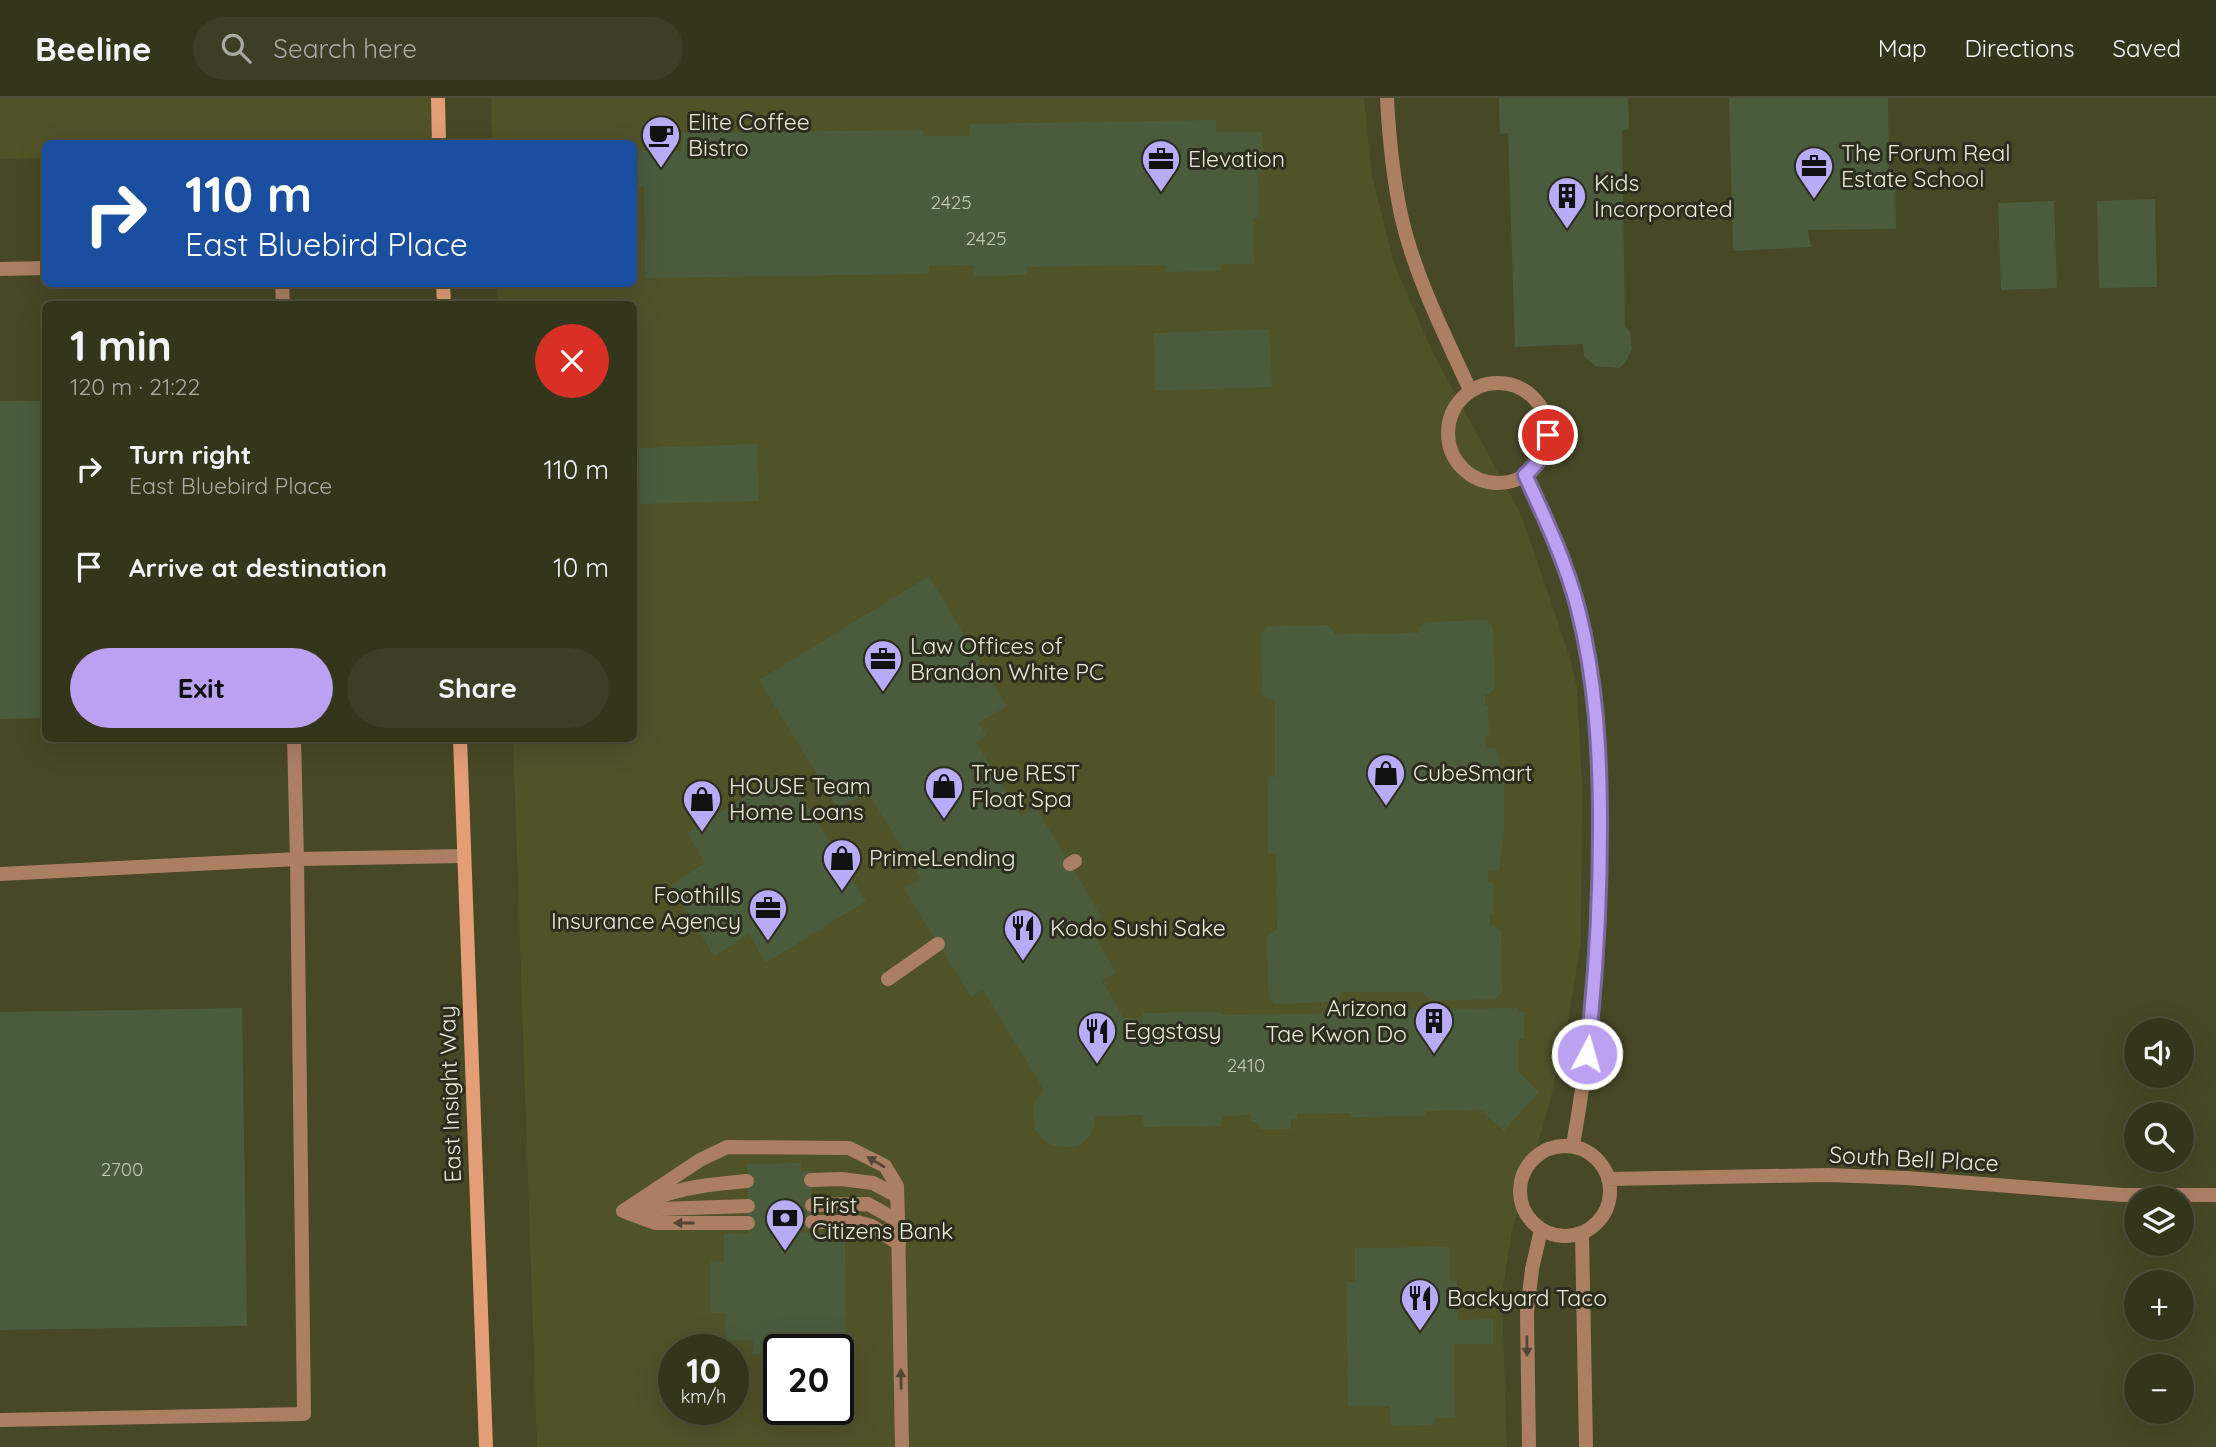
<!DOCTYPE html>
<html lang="en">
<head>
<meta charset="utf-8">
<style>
	body { margin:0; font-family:Quicksand,sans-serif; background:#3c3e25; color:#f1f3f6; height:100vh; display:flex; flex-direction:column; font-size:26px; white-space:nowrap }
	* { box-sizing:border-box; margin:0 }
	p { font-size:23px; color:#a9aba3 }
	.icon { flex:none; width:38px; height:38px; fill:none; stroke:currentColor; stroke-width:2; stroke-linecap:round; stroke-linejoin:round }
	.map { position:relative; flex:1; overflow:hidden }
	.sheet { position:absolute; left:42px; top:203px; width:595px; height:441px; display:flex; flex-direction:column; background:#34361c; border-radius:10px; box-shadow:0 7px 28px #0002,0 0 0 2px #4e503b }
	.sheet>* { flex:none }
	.banner { position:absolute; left:42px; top:42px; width:595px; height:147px; border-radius:10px; box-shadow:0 7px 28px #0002,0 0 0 2px #4e503b; background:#1a4fa0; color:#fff; overflow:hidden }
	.tools { position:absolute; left:2124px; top:920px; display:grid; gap:14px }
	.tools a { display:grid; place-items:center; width:70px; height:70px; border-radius:50%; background:#34361c; box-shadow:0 7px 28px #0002,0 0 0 2px #4e503b; font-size:35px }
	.speed { position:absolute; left:658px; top:1236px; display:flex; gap:14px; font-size:35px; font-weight:700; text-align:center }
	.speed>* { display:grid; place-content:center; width:91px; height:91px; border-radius:50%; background:#34361c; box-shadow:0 7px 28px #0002,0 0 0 2px #4e503b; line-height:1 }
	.speed small { font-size:18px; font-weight:400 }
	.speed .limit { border:4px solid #111; border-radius:10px; background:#fff; color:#111 }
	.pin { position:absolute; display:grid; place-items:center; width:60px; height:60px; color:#fff; margin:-30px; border:4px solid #fff; border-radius:50%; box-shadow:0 2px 7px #0007 }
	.me { position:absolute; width:77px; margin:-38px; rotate:6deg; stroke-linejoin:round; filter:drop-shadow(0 0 5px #0008) }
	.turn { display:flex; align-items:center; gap:24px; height:147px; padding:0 28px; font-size:32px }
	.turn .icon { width:91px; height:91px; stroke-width:2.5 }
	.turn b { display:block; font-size:49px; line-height:60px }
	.round { display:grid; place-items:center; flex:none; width:74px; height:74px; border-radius:37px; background:#3c3e25 }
	.overview { display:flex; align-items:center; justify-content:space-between; height:119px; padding:0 28px }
	h1 { font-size:42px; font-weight:700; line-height:52px }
	.primary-button { display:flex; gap:14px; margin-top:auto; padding:14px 28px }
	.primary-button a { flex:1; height:80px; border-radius:42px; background:#bca0f2; color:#111; font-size:28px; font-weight:700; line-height:80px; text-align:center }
	.primary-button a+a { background:#3c3e25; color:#f1f3f6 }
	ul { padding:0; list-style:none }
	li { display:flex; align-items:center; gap:21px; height:98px; padding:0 28px }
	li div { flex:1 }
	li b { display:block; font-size:26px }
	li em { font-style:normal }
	header { display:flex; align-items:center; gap:42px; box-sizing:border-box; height:98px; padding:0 35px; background:#34361c; border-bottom:2px solid #4e503b }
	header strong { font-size:33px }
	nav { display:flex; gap:38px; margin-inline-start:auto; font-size:24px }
	.search { width:490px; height:63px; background:#3c3e25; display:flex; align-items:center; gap:18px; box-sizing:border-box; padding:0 24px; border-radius:38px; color:#a9aba3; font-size:26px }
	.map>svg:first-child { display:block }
</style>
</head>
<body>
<header>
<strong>Beeline</strong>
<div class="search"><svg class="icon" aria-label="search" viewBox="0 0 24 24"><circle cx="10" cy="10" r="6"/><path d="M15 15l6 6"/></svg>Search here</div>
<nav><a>Map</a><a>Directions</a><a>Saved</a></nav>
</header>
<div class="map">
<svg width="2216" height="1349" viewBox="0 0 2216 1349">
	<rect width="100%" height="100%" fill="#464826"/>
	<path fill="#505228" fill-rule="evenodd" d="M 0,0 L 438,0 L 439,45 L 46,46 L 45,60 L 0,61 Z
		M 491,0 L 1364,0 L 1372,78 L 1394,166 L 1434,257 L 1522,418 L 1571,563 L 1577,591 L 1582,685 L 1581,844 L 1565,942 L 1547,1015 L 1512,1132 L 1502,1197 L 1507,1349 L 537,1349 L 513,641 L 634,640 L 634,206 L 498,206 L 497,186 L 634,186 L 634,46 L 492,45 ZM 674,1251 L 733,1251 L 733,1311 L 674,1311 ZM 779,1251 L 838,1251 L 838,1311 L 779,1311 Z"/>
	<path fill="#4b5c3d" d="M 1499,0 L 1628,0 L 1629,31 L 1622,33 L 1625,228 L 1630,234 L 1632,251 L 1625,265 L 1619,270 L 1595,268 L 1584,258 L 1583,246 L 1515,249 L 1508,35 L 1500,36 Z
		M 1729,0 L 1888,0 L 1889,72 L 1895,73 L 1896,131 L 1808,132 L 1811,149 L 1733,153 Z
		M 1216,22 L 1216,34 L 1262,34 L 1263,75 L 1258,75 L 1259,119 L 1253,120 L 1254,166 L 1221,166 L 1221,173 L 1166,174 L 1165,167 L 1027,169 L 1027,177 L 973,178 L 973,167 L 929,168 L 929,176 L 645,180 L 644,89 L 635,89 L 634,53 L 682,53 L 682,35 L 923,32 L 923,38 L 970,38 L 970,26 Z
		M 2155,101 L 2157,189 L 2099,190 L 2097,103 Z
		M 2054,103 L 2057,190 L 2001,192 L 1998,105 Z
		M 1269,231 L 1272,289 L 1155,293 L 1154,235 Z
		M 0,303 L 46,303 L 46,620 L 0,621 Z
		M 757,346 L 759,403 L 640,406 L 639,350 Z
		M 929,478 L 1007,608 L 979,625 L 987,638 L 976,644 L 1021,718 L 1035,708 L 1102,819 L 1088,827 L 1116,874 L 1102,883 L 1124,920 L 1142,920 L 1142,915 L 1221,914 L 1221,917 L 1349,915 L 1349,912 L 1518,910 L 1518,914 L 1524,914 L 1524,941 L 1518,941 L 1518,973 L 1539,994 L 1504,1033 L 1481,1012 L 1425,1013 L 1425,1018 L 1351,1019 L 1350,1015 L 1297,1016 L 1297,1021 L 1291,1021 L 1291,1031 L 1259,1031 L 1258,1024 L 1251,1023 L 1251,1017 L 1221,1018 L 1222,1028 L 1144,1029 L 1142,1017 L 1095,1018 L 1095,1027 L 1090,1037 L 1083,1045 L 1072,1049 L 1062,1049 L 1051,1047 L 1042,1040 L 1035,1032 L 1033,1010 L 1037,1000 L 1044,992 L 983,892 L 971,899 L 904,791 L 921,780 L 867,694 L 838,711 L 759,582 Z
		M 1487,522 L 1493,529 L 1495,590 L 1489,596 L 1485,596 L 1485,607 L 1488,608 L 1489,637 L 1485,638 L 1486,650 L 1496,650 L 1504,685 L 1504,733 L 1499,773 L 1488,772 L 1488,785 L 1493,785 L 1494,817 L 1490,817 L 1490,827 L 1494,827 L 1501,833 L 1502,895 L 1495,901 L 1431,903 L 1424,897 L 1424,894 L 1343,894 L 1336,904 L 1275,906 L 1269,900 L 1266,839 L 1277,831 L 1276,756 L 1268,755 L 1268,678 L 1275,679 L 1275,602 L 1268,601 L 1262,595 L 1261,535 L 1268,528 L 1327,527 L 1334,533 L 1334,536 L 1419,535 L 1419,530 L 1426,524 Z
		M 778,678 L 784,688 L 792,683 L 866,803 L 766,865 L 749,836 L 714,858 L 671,787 L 705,765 L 687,735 Z
		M 242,910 L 247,1228 L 0,1232 L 0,914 Z
		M 801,1065 L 801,1074 L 811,1073 L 812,1131 L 801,1131 L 801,1135 L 828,1135 L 828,1144 L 845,1144 L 846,1236 L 832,1236 L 832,1241 L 804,1242 L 804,1251 L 779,1251 L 779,1256 L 753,1256 L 753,1242 L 726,1243 L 725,1215 L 711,1215 L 710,1164 L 724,1163 L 724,1136 L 748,1135 L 747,1066 Z
		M 1449,1149 L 1449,1183 L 1457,1183 L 1458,1222 L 1493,1221 L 1493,1246 L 1454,1246 L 1455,1320 L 1435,1320 L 1435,1327 L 1391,1328 L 1390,1308 L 1348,1308 L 1346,1184 L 1355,1184 L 1355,1150 Z"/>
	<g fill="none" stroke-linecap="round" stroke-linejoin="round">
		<path stroke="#ac7f65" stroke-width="14" d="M 1387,0 C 1389,39 1393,79 1401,117 C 1415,179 1444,235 1470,292
			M 0,171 L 46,170
			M 282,186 L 283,206
			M1448 335a50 50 0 1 1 100 0a50 50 0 1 1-100 0Z
			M 1525,377 C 1545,420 1566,464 1578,510 C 1597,581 1600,653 1600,726 C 1600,834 1592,941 1573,1047
			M 1070,766 L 1075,763
			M 0,776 L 297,761 L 294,640
			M 888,881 L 938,846
			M1520 1093a45 45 0 1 1 90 0a45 45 0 1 1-90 0Z
			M 1608,1081 L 1828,1077 L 1907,1080 L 2123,1097 L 2216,1097
			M 811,1082 L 841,1081 L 873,1085 L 897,1098
			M 650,1102 C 682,1089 713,1086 747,1083
			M 812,1107 L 868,1106 L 898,1123 L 902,1349
			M 630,1112 L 748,1108
			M 623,1113 L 700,1062 L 727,1049 L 849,1050 L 885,1068 L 897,1088 L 898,1123
			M 623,1113 L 655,1125 L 748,1125
			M 812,1124 L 857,1124 L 872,1128 L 899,1146
			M 1582,1135 L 1586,1349
			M 0,1322 L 304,1316 L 297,761 L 464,758
			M 1529,1349 L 1527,1214 L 1532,1171 L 1541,1132"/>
		<path stroke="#e49e75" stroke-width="14" d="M 438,0 L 439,46
			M 443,186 L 444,206
			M 460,640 L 486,1349"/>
	</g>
	<defs><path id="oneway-solid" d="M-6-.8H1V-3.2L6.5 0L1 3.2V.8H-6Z" transform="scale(1.75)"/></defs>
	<g fill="#524633">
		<use href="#oneway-solid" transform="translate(876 1064) rotate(-149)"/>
		<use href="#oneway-solid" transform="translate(684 1125) rotate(-180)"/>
		<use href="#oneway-solid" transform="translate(1527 1248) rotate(89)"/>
		<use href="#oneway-solid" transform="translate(901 1281) rotate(-91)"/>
	</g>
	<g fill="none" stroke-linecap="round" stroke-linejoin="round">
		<g stroke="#7a689d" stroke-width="18">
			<path id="route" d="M 1548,337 C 1545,355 1539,365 1525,377 C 1545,420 1566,464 1578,511 C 1596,582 1600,654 1600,728 C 1600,804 1596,880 1587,956"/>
		</g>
		<use href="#route" stroke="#bca0f2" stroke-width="12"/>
	</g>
	<defs>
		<g id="cafe-pin" transform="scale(2.0125)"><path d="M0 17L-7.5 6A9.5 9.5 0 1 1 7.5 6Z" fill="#b8abf7" stroke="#2c2d1e"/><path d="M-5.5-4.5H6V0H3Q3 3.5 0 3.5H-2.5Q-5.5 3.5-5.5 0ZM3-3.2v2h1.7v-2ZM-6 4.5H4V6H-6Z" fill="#111"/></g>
		<g id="office-pin" transform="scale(2.0125)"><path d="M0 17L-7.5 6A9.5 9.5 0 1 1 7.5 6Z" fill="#b8abf7" stroke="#2c2d1e"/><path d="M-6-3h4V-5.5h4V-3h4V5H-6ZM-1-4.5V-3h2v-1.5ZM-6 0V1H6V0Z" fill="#111"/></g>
		<g id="building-pin" transform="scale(2.0125)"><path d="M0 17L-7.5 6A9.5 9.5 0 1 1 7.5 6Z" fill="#b8abf7" stroke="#2c2d1e"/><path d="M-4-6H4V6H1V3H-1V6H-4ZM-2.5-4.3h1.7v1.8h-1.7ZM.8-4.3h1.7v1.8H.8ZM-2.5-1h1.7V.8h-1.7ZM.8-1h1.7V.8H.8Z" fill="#111"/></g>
		<g id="shop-pin" transform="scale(2.0125)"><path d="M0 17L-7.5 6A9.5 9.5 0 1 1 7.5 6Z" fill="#b8abf7" stroke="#2c2d1e"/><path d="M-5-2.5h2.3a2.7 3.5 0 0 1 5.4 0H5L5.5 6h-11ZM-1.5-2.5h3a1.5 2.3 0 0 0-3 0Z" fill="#111"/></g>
		<g id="restaurant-pin" transform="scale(2.0125)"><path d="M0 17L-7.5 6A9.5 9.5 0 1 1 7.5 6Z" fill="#b8abf7" stroke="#2c2d1e"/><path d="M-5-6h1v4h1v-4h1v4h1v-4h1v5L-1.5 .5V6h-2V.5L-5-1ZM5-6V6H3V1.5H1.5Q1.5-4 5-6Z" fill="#111"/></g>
		<g id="bank-pin" transform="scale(2.0125)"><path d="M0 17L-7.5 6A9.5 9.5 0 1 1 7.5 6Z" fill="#b8abf7" stroke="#2c2d1e"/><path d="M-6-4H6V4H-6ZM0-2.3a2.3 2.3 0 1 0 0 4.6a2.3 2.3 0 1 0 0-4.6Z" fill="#111"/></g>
	</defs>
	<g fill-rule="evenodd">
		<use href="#cafe-pin" x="661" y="37"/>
		<use href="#office-pin" x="1161" y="61"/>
		<use href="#office-pin" x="1814" y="68"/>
		<use href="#building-pin" x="1567" y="98"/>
		<use href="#office-pin" x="883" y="561"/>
		<use href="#shop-pin" x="1386" y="675"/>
		<use href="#shop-pin" x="944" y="688"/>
		<use href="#shop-pin" x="702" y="701"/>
		<use href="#shop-pin" x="842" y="760"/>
		<use href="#office-pin" x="768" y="810"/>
		<use href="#restaurant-pin" x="1023" y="830"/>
		<use href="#building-pin" x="1434" y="923"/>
		<use href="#restaurant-pin" x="1097" y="933"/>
		<use href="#bank-pin" x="785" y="1120"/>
		<use href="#restaurant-pin" x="1420" y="1200"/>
	</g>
	<g text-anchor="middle" stroke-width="6" stroke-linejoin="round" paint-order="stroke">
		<g font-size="19" fill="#c1c6b0">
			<text x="951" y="111">2425</text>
			<text x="986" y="147">2425</text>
			<text x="1246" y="974">2410</text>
			<text x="122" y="1078">2700</text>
		</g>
		<g font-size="23" fill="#e8ead7" stroke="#2c2d1e" text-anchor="start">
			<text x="688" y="32">Elite Coffee<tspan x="688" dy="26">Bistro</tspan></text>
			<text x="1841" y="63">The Forum Real<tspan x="1841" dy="26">Estate School</tspan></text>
			<text x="1188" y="69">Elevation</text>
			<text x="1594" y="93">Kids<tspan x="1594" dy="26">Incorporated</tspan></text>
			<text x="910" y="556">Law Offices of<tspan x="910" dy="26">Brandon White PC</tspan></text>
			<text x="971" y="683">True REST<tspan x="971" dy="26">Float Spa</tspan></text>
			<text x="1413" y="683">CubeSmart</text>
			<text x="729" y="696">HOUSE Team<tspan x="729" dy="26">Home Loans</tspan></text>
			<text x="869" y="768">PrimeLending</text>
			<text x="741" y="805" text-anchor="end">Foothills<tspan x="741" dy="26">Insurance Agency</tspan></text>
			<text x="1050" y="838">Kodo Sushi Sake</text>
			<text x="1407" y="918" text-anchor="end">Arizona<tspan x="1407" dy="26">Tae Kwon Do</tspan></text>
			<text x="1124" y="941">Eggstasy</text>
			<text x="812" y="1115">First<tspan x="812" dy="26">Citizens Bank</tspan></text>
			<text x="1447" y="1208">Backyard Taco</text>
		</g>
		<g font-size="23" fill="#e8ead7" stroke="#2c2d1e">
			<text transform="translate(450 996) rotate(-92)" y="8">East Insight Way</text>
			<text transform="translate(1914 1061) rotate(3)" y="8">South Bell Place</text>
		</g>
	</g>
</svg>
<div class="tools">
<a><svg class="icon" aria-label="sound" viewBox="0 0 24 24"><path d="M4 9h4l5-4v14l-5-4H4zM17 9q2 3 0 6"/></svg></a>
<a><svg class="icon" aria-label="search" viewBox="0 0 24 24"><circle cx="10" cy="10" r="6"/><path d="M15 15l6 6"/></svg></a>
<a><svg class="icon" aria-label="layers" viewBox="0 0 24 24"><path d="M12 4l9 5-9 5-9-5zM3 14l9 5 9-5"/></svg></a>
<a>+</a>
<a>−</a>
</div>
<div class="speed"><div>10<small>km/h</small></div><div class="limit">20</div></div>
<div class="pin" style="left:1548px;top:337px;background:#d93025"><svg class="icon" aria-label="arrive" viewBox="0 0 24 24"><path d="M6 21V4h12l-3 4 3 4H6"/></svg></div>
<svg class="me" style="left:1587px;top:956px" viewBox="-20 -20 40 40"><circle r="17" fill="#bca0f2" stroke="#fff" stroke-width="3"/><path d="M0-11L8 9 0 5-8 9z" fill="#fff"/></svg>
<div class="banner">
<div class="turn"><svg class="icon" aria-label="right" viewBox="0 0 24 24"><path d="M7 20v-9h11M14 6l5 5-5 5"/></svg><div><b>110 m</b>East Bluebird Place</div></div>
</div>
<section class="sheet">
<div class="overview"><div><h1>1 min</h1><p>120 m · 21:22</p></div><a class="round" style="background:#d93025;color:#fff"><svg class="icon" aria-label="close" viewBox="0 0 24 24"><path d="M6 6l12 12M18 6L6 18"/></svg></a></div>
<ul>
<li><svg class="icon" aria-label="right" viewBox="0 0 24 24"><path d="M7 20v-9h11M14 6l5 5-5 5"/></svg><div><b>Turn right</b><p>East Bluebird Place</p></div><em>110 m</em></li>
<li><svg class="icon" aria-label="arrive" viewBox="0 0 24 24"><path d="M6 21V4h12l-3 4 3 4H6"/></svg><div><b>Arrive at destination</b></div><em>10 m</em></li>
</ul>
<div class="primary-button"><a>Exit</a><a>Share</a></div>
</section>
</div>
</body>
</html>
